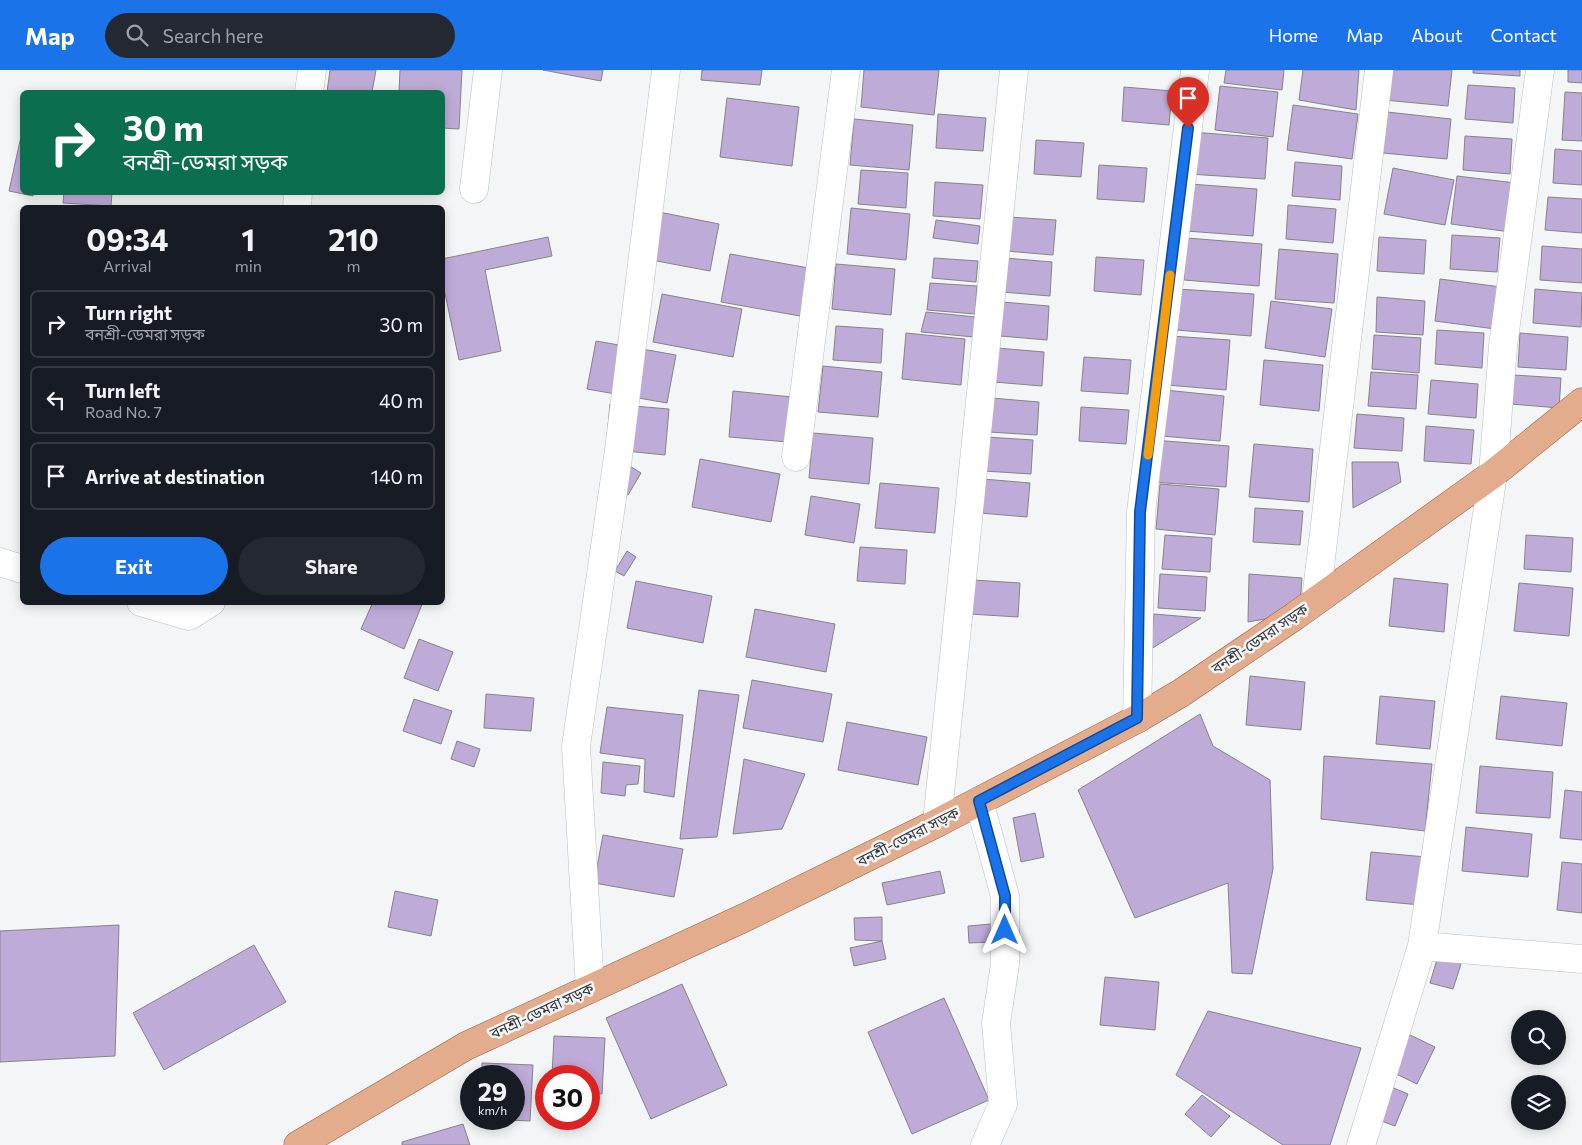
<!DOCTYPE html>
<html lang="en">
<head>
<meta charset="utf-8">
<style>
	body { margin:0; font-family:Commissioner,"Noto Sans Bengali",sans-serif; background:#242831; color:#f1f3f6; height:100vh; display:flex; flex-direction:column; font-size:19px; white-space:nowrap }
	* { box-sizing:border-box; margin:0 }
	p { font-size:16px; color:#9ea1a6 }
	.icon { flex:none; width:28px; height:28px; fill:none; stroke:currentColor; stroke-width:2; stroke-linecap:round; stroke-linejoin:round }
	.map { position:relative; flex:1; overflow:hidden }
	.side { position:absolute; left:20px; top:135px; width:425px; height:400px; display:flex; flex-direction:column; background:#171b24; border-radius:8px; box-shadow:0 2px 12px #0003 }
	.side>* { flex:none }
	.banner { position:absolute; left:20px; top:20px; width:425px; height:105px; border-radius:8px; box-shadow:0 2px 12px #0003; background:#0b6e4f; color:#fff; overflow:hidden }
	.buttons { position:absolute; left:1511px; top:940px; display:grid; gap:10px }
	.buttons a { display:grid; place-items:center; width:55px; height:55px; border-radius:50%; background:#171b24; box-shadow:0 2px 12px #0003; font-size:25px }
	.speed { position:absolute; left:460px; top:995px; display:flex; gap:10px; font-size:25px; font-weight:700; text-align:center }
	.speed>* { display:grid; place-content:center; width:65px; height:65px; border-radius:50%; background:#171b24; box-shadow:0 2px 12px #0003; line-height:1 }
	.speed small { font-size:12px; font-weight:400 }
	.speed .limit { border:8px solid #d22; background:#fff; color:#111 }
	.pin { position:absolute; display:grid; place-items:center; width:42px; height:42px; color:#fff; margin:-51px -21px; border-radius:50% 50% 50% 0; rotate:-45deg; box-shadow:0 0 5px #0007 }
	.pin .icon { rotate:45deg }
	.me { position:absolute; width:55px; margin:-28px; rotate:0deg; stroke-linejoin:round; filter:drop-shadow(0 0 4px #0008) }
	.turn { display:flex; align-items:center; gap:18px; height:105px; padding:0 20px; font-size:22px }
	.turn .icon { width:65px; height:65px; stroke-width:2.5 }
	.turn b { display:block; font-size:35px; line-height:42px }
	.eta { display:flex; justify-content:space-evenly; align-items:center; height:85px; text-align:center }
	.eta b { font-size:30px; font-weight:700; line-height:35px }
	.cta { display:flex; gap:10px; margin-top:auto; padding:10px 20px }
	.cta a { flex:1; height:58px; border-radius:30px; background:#1a73e8; color:#fff; font-size:20px; font-weight:700; line-height:58px; text-align:center }
	.cta a+a { background:#242831; color:#f1f3f6 }
	ul { padding:0; list-style:none }
	li { display:flex; align-items:center; gap:15px; height:68px; margin:0 10px 8px; padding:0 10px; border:2px solid #363941; border-radius:8px }
	li div { flex:1 }
	li b { display:block; font-size:19px }
	li em { font-style:normal }
	header { display:flex; align-items:center; gap:30px; box-sizing:border-box; height:70px; padding:0 25px; background:#1a73e8; color:#fff }
	header strong { font-size:24px }
	nav { display:flex; gap:28px; margin-inline-start:auto; font-size:18px }
	.search { width:350px; height:45px; background:#242831; display:flex; align-items:center; gap:12px; box-sizing:border-box; padding:0 18px; border-radius:28px; color:#9ea1a6; font-size:19px }
	.map>svg:first-child { display:block }
</style>
</head>
<body>
<header>
<strong>Map</strong>
<div class="search"><svg class="icon" aria-label="search" viewBox="0 0 24 24"><circle cx="10" cy="10" r="6"/><path d="M15 15l6 6"/></svg>Search here</div>
<nav><a>Home</a><a>Map</a><a>About</a><a>Contact</a></nav>
</header>
<div class="map">
<svg width="1582" height="1075" viewBox="0 0 1582 1075">
	<rect width="100%" height="100%" fill="#f3f5f7"/>
	<path fill="#bfabd8" stroke="#858487" d="M 330,0 L 376,0 L 372,22 L 327,22 Z
		M 400,0 L 462,0 L 459,59 L 442,58 L 442,22 L 399,22 Z
		M 543,0 L 603,0 L 601,11 Z
		M 702,0 L 762,0 L 760,15 L 701,10 Z
		M 864,0 L 939,0 L 934,45 L 861,37 Z
		M 1226,0 L 1284,0 L 1282,20 L 1224,13 Z
		M 1303,0 L 1359,0 L 1356,40 L 1299,30 Z
		M 1387,0 L 1452,0 L 1448,36 L 1384,30 Z
		M 1473,0 L 1520,0 L 1520,6 L 1473,3 Z
		M 1568,0 L 1582,0 L 1582,13 L 1568,12 Z
		M 1468,15 L 1515,18 L 1513,53 L 1465,49 Z
		M 1220,16 L 1278,22 L 1273,67 L 1215,60 Z
		M 1124,17 L 1172,21 L 1169,55 L 1122,51 Z
		M 1565,22 L 1582,23 L 1582,71 L 1562,70 Z
		M 727,28 L 799,37 L 792,96 L 720,87 Z
		M 1293,35 L 1358,44 L 1352,89 L 1287,80 Z
		M 1387,42 L 1451,49 L 1447,89 L 1383,83 Z
		M 938,44 L 986,48 L 983,81 L 936,78 Z
		M 854,49 L 913,55 L 909,100 L 850,95 Z
		M 22,62 L 22,122 L 34,122 L 33,126 L 9,121 Z
		M 1192,62 L 1268,68 L 1265,109 L 1189,104 Z
		M 1465,66 L 1512,69 L 1510,104 L 1463,100 Z
		M 1036,70 L 1084,73 L 1081,107 L 1034,104 Z
		M 1555,79 L 1582,81 L 1582,115 L 1553,113 Z
		M 1295,92 L 1342,96 L 1340,130 L 1292,126 Z
		M 1099,95 L 1147,98 L 1144,132 L 1097,129 Z
		M 1393,98 L 1454,110 L 1445,155 L 1384,144 Z
		M 861,100 L 908,103 L 906,138 L 858,134 Z
		M 1457,106 L 1524,114 L 1518,163 L 1451,154 Z
		M 935,112 L 983,115 L 980,149 L 933,146 Z
		M 1190,114 L 1257,119 L 1253,166 L 1186,161 Z
		M 64,122 L 112,122 L 111,136 L 63,133 Z
		M 1548,127 L 1582,129 L 1582,163 L 1545,160 Z
		M 1288,135 L 1336,139 L 1333,173 L 1286,169 Z
		M 639,138 L 719,154 L 710,201 L 630,186 Z
		M 851,138 L 910,144 L 906,190 L 847,184 Z
		M 1009,147 L 1056,150 L 1053,185 L 1006,181 Z
		M 936,150 L 980,156 L 978,174 L 933,168 Z
		M 1452,165 L 1500,168 L 1497,202 L 1450,199 Z
		M 548,167 L 552,186 L 485,200 L 501,281 L 459,290 L 442,209 L 442,189 Z
		M 1379,167 L 1426,170 L 1424,204 L 1377,201 Z
		M 1187,168 L 1262,174 L 1259,216 L 1184,210 Z
		M 1542,176 L 1582,179 L 1582,213 L 1540,210 Z
		M 1279,179 L 1338,184 L 1334,233 L 1275,229 Z
		M 730,184 L 809,198 L 800,246 L 721,232 Z
		M 1096,187 L 1144,190 L 1141,225 L 1094,221 Z
		M 934,188 L 978,191 L 976,212 L 932,208 Z
		M 1005,188 L 1052,192 L 1050,226 L 1002,222 Z
		M 836,194 L 895,199 L 891,245 L 832,239 Z
		M 1440,209 L 1501,217 L 1495,259 L 1435,251 Z
		M 930,213 L 977,216 L 975,244 L 927,240 Z
		M 1178,219 L 1254,224 L 1251,266 L 1176,260 Z
		M 1535,219 L 1582,223 L 1581,257 L 1533,253 Z
		M 662,224 L 742,239 L 733,287 L 653,272 Z
		M 1377,227 L 1425,231 L 1423,265 L 1376,262 Z
		M 1271,231 L 1332,239 L 1325,287 L 1265,278 Z
		M 1002,232 L 1049,236 L 1047,270 L 1000,266 Z
		M 926,242 L 976,247 L 974,267 L 921,262 Z
		M 836,256 L 883,259 L 881,293 L 833,290 Z
		M 1437,260 L 1484,263 L 1482,298 L 1435,294 Z
		M 906,263 L 965,269 L 961,315 L 902,309 Z
		M 1520,263 L 1568,267 L 1566,300 L 1518,297 Z
		M 1374,265 L 1421,268 L 1419,303 L 1372,299 Z
		M 1171,266 L 1230,270 L 1226,320 L 1167,315 Z
		M 596,271 L 676,285 L 667,333 L 587,319 Z
		M 997,278 L 1044,282 L 1042,316 L 994,312 Z
		M 1084,287 L 1131,290 L 1128,324 L 1081,321 Z
		M 1264,290 L 1323,295 L 1319,341 L 1260,335 Z
		M 823,296 L 882,302 L 878,347 L 818,342 Z
		M 1371,302 L 1418,305 L 1416,339 L 1368,336 Z
		M 1514,305 L 1561,308 L 1559,338 L 1511,334 Z
		M 1431,310 L 1478,314 L 1476,348 L 1428,344 Z
		M 1165,320 L 1224,326 L 1220,371 L 1161,366 Z
		M 733,321 L 792,327 L 788,372 L 729,367 Z
		M 991,328 L 1039,332 L 1037,365 L 989,362 Z
		M 610,334 L 669,339 L 665,385 L 606,379 Z
		M 1081,337 L 1129,340 L 1126,374 L 1079,371 Z
		M 1357,344 L 1404,348 L 1402,381 L 1354,378 Z
		M 1426,356 L 1474,360 L 1471,394 L 1424,391 Z
		M 813,363 L 873,368 L 869,414 L 809,408 Z
		M 986,367 L 1033,370 L 1031,404 L 984,401 Z
		M 1153,370 L 1229,376 L 1226,417 L 1150,412 Z
		M 1254,374 L 1313,379 L 1309,432 L 1249,427 Z
		M 700,389 L 780,404 L 771,452 L 692,437 Z
		M 1352,392 L 1398,392 L 1401,412 L 1353,438 Z
		M 625,393 L 641,403 L 628,425 L 612,415 Z
		M 983,409 L 1030,413 L 1027,447 L 980,443 Z
		M 880,413 L 939,418 L 935,463 L 875,458 Z
		M 1160,414 L 1219,419 L 1215,465 L 1156,459 Z
		M 811,426 L 860,434 L 854,473 L 805,465 Z
		M 1255,438 L 1303,441 L 1300,475 L 1253,472 Z
		M 1165,465 L 1212,468 L 1210,502 L 1162,499 Z
		M 1526,465 L 1573,468 L 1571,502 L 1524,499 Z
		M 860,477 L 907,480 L 905,514 L 857,511 Z
		M 627,481 L 636,487 L 624,506 L 615,501 Z
		M 1160,504 L 1207,507 L 1205,541 L 1158,538 Z
		M 1249,504 L 1302,508 L 1300,534 L 1283,546 L 1248,552 Z
		M 1394,508 L 1448,514 L 1444,562 L 1389,556 Z
		M 973,510 L 1020,513 L 1018,547 L 970,544 Z
		M 636,511 L 712,526 L 703,573 L 627,558 Z
		M 1519,513 L 1573,518 L 1569,566 L 1514,561 Z
		M 373,532 L 423,532 L 404,579 L 361,559 Z
		M 755,539 L 835,554 L 826,602 L 746,587 Z
		M 1154,544 L 1201,548 L 1151,579 Z
		M 419,569 L 453,582 L 438,621 L 404,608 Z
		M 1250,606 L 1305,612 L 1301,660 L 1246,655 Z
		M 752,610 L 832,624 L 823,672 L 743,658 Z
		M 699,620 L 739,625 L 717,767 L 680,769 Z
		M 486,624 L 534,628 L 531,661 L 484,658 Z
		M 1380,626 L 1435,631 L 1430,679 L 1376,674 Z
		M 1501,626 L 1567,633 L 1562,676 L 1496,669 Z
		M 414,629 L 452,641 L 441,674 L 403,661 Z
		M 607,637 L 683,645 L 674,727 L 644,722 L 645,689 L 600,683 Z
		M 1200,644 L 1213,676 L 1270,710 L 1273,799 L 1252,904 L 1232,903 L 1228,813 L 1135,848 L 1078,720 Z
		M 847,652 L 927,667 L 918,715 L 838,700 Z
		M 457,671 L 480,679 L 474,697 L 451,689 Z
		M 1324,686 L 1432,694 L 1425,761 L 1321,749 Z
		M 744,689 L 805,704 L 782,759 L 733,764 Z
		M 603,692 L 640,696 L 638,714 L 626,715 L 625,726 L 601,723 Z
		M 1480,696 L 1553,702 L 1550,748 L 1476,743 Z
		M 1565,720 L 1582,722 L 1582,770 L 1560,768 Z
		M 1035,743 L 1044,787 L 1021,792 L 1013,748 Z
		M 1466,757 L 1532,764 L 1528,807 L 1462,801 Z
		M 603,765 L 683,779 L 674,827 L 594,813 Z
		M 1371,782 L 1426,787 L 1421,835 L 1366,830 Z
		M 1562,792 L 1582,794 L 1582,843 L 1557,840 Z
		M 940,801 L 945,823 L 887,835 L 882,813 Z
		M 395,821 L 438,830 L 431,866 L 388,857 Z
		M 882,847 L 882,871 L 855,870 L 854,848 Z
		M 992,854 L 993,872 L 969,873 L 968,856 Z
		M 119,855 L 115,986 L 0,992 L 0,861 Z
		M 882,871 L 886,889 L 854,896 L 850,878 Z
		M 254,875 L 286,932 L 164,1000 L 133,943 Z
		M 1438,886 L 1461,894 L 1453,919 L 1430,913 Z
		M 1105,907 L 1159,912 L 1155,960 L 1100,955 Z
		M 682,914 L 727,1015 L 651,1049 L 606,948 Z
		M 944,928 L 989,1030 L 912,1064 L 868,962 Z
		M 1208,941 L 1361,978 L 1330,1075 L 1283,1075 L 1176,1005 Z
		M 1406,963 L 1435,977 L 1417,1014 L 1388,1000 Z
		M 554,966 L 605,968 L 602,1024 L 589,1023 L 589,1006 L 552,1006 Z
		M 482,993 L 533,995 L 530,1051 L 487,1049 L 514,1049 L 514,1006 L 482,1006 Z
		M 1389,1016 L 1408,1024 L 1395,1056 L 1376,1049 Z
		M 1202,1025 L 1230,1046 L 1211,1067 L 1185,1044 Z
		M 463,1054 L 470,1075 L 402,1075 L 402,1072 Z"/>
	<g fill="none" stroke-linecap="round" stroke-linejoin="round">
		<g stroke="#bcbebf" stroke-width="29">
			<path id="street" d="M 309,22 L 312,0
				M 474,119 L 488,0
				M 297,138 L 298,122
				M 796,387 L 846,0
				M 0,492 L 22,499
				M 1316,530 L 1379,0
				M 141,532 L 189,546 L 211,532
				M 1137,649 L 1141,442 L 1195,0
				M 979,731 L 1005,826 L 1005,894 L 996,953 L 1003,1034 L 985,1075
				M 937,753 L 1014,0
				M 1422,876 L 1493,404 L 1503,276 L 1540,0
				M 590,919 L 576,676 L 619,380 L 666,0
				M 1361,1075 L 1422,876 L 1582,889"/>
		</g>
		<g stroke="#9a5f3d" stroke-width="29">
			<path id="primary" d="M 298,1075 L 466,976 L 746,847 L 937,753 L 1137,649 L 1181,623 L 1295,546 L 1493,404 L 1582,332"/>
		</g>
		<use href="#street" stroke="#fff" stroke-width="28"/>
		<use href="#primary" stroke="#e3ac8c" stroke-width="28"/>
	</g>
	<g fill="none" stroke-linecap="round" stroke-linejoin="round">
		<g stroke="#114b97" stroke-width="12">
			<path id="route" d="M 1005,860 L 1005,826 L 979,731 L 1137,648 L 1140,442 L 1188,58"/>
		</g>
		<use href="#route" stroke="#1a73e8" stroke-width="9"/>
		<path stroke="#f59e0b" stroke-width="9" d="M 1148,385 L 1170,205"/>
	</g>
	<g text-anchor="middle" stroke-width="5" stroke-linejoin="round" paint-order="stroke">
		<g font-size="15" fill="#363738" stroke="#f3f5f7">
			<text transform="translate(1260 569) rotate(-34)" y="5">বনশ্রী-ডেমরা সড়ক</text>
			<text transform="translate(908 767) rotate(-27)" y="5">বনশ্রী-ডেমরা সড়ক</text>
			<text transform="translate(542 941) rotate(-25)" y="5">বনশ্রী-ডেমরা সড়ক</text>
		</g>
	</g>
</svg>
<div class="buttons">
<a><svg class="icon" aria-label="search" viewBox="0 0 24 24"><circle cx="10" cy="10" r="6"/><path d="M15 15l6 6"/></svg></a>
<a><svg class="icon" aria-label="layers" viewBox="0 0 24 24"><path d="M12 4l9 5-9 5-9-5zM3 14l9 5 9-5"/></svg></a>
</div>
<div class="speed"><div>29<small>km/h</small></div><div class="limit">30</div></div>
<div class="pin" style="left:1188px;top:58px;background:#d93025"><svg class="icon" aria-label="arrive" viewBox="0 0 24 24"><path d="M6 21V4h12l-3 4 3 4H6"/></svg></div>
<svg class="me" style="left:1005px;top:860px" viewBox="-20 -20 40 40"><path d="M0-17L14 15 0 8-14 15z" fill="#1a73e8" stroke="#fff" stroke-width="4"/></svg>
<div class="banner">
<div class="turn"><svg class="icon" aria-label="right" viewBox="0 0 24 24"><path d="M7 20v-9h11M14 6l5 5-5 5"/></svg><div><b>30 m</b>বনশ্রী-ডেমরা সড়ক</div></div>
</div>
<section class="side">
<div class="eta">
<div><b>09:34</b><p>Arrival</p></div>
<div><b>1</b><p>min</p></div>
<div><b>210</b><p>m</p></div>
</div>
<ul>
<li><svg class="icon" aria-label="right" viewBox="0 0 24 24"><path d="M7 20v-9h11M14 6l5 5-5 5"/></svg><div><b>Turn right</b><p>বনশ্রী-ডেমরা সড়ক</p></div><em>30 m</em></li>
<li><svg class="icon" aria-label="left" viewBox="0 0 24 24"><path d="M17 20v-9H6M10 6l-5 5 5 5"/></svg><div><b>Turn left</b><p>Road No. 7</p></div><em>40 m</em></li>
<li><svg class="icon" aria-label="arrive" viewBox="0 0 24 24"><path d="M6 21V4h12l-3 4 3 4H6"/></svg><div><b>Arrive at destination</b></div><em>140 m</em></li>
</ul>
<div class="cta"><a>Exit</a><a>Share</a></div>
</section>
</div>
</body>
</html>
